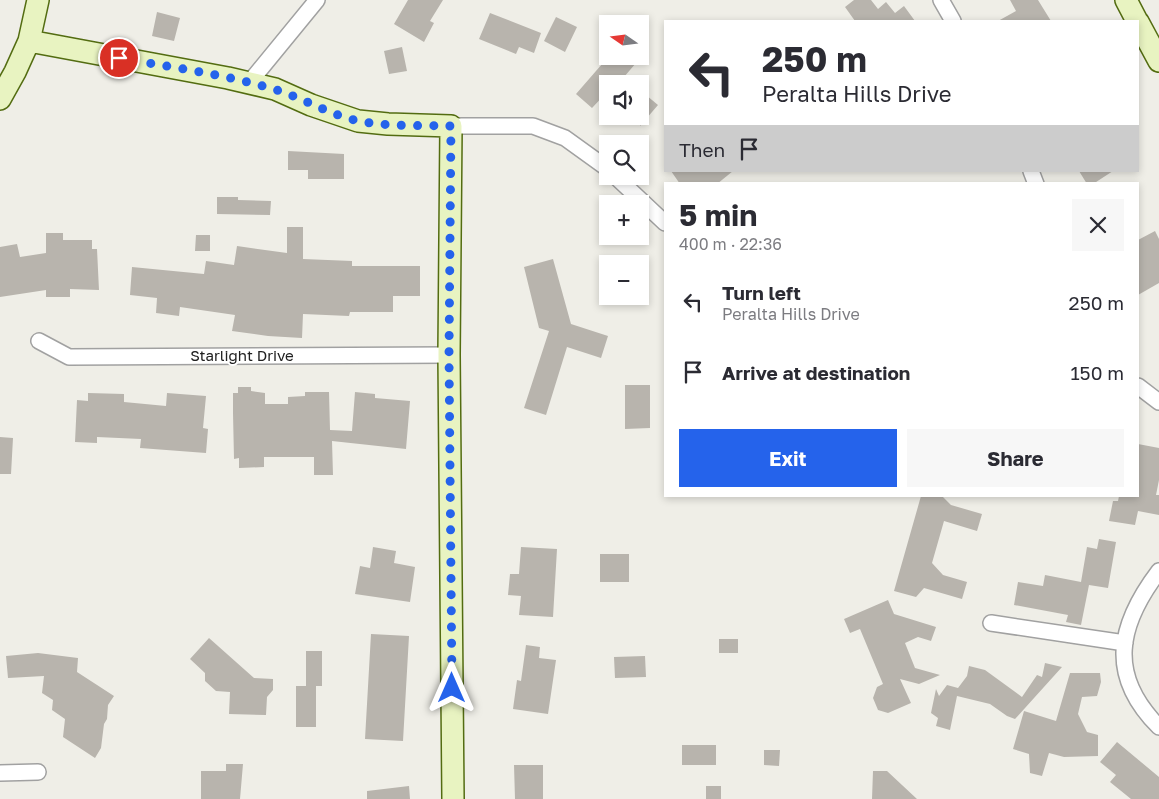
<!DOCTYPE html>
<html lang="en">
<head>
<meta charset="utf-8">
<style>
	body { margin:0; font-family:"Golos Text",sans-serif; background:#f7f7f7; color:#2b2b33; height:100vh; display:flex; flex-direction:column; font-size:19px; white-space:nowrap }
	* { box-sizing:border-box; margin:0 }
	p { font-size:16px; color:#7c7c81 }
	.icon { flex:none; width:28px; height:28px; fill:none; stroke:currentColor; stroke-width:2; stroke-linecap:round; stroke-linejoin:round }
	.map { position:relative; flex:1; overflow:hidden }
	.sheet { position:absolute; left:664px; top:182px; width:475px; height:315px; display:flex; flex-direction:column; background:#fff; border-radius:0px; box-shadow:0 2px 8px #0003 }
	.sheet>* { flex:none }
	.banner { position:absolute; left:664px; top:20px; width:475px; height:152px; border-radius:0px; box-shadow:0 2px 8px #0003; background:#fff; color:#2b2b33; overflow:hidden }
	.needle { width:32px; rotate:284deg }
	.tools { position:absolute; left:599px; top:15px; display:grid; gap:10px }
	.tools a { display:grid; place-items:center; width:50px; height:50px; border-radius:0px; background:#fff; box-shadow:0 2px 8px #0003; font-size:25px }
	.pin { position:absolute; display:grid; place-items:center; width:42px; height:42px; color:#fff; margin:-21px; border:2px solid #fff; border-radius:50%; box-shadow:0 1px 5px #0007 }
	.me { position:absolute; width:55px; margin:-28px; rotate:0deg; stroke-linejoin:round; filter:drop-shadow(0 0 4px #0008) }
	.turn { display:flex; align-items:center; gap:18px; height:105px; padding:0 15px; font-size:22px }
	.turn .icon { width:65px; height:65px; stroke-width:2.5 }
	.turn b { display:block; font-size:35px; line-height:42px }
	.then { display:flex; align-items:center; height:48px; padding:0 15px; background:#0003; gap:10px; font-size:19px }
	.round { display:grid; place-items:center; flex:none; width:52px; height:52px; border-radius:0px; background:#f7f7f7 }
	.head { display:flex; align-items:center; justify-content:space-between; height:85px; padding:0 15px }
	h1 { font-size:30px; font-weight:700; line-height:38px }
	.primary-button { display:flex; gap:10px; margin-top:auto; padding:10px 15px }
	.primary-button a { flex:1; height:58px; border-radius:0px; background:#2563eb; color:#fff; font-size:20px; font-weight:700; line-height:58px; text-align:center }
	.primary-button a+a { background:#f7f7f7; color:#2b2b33 }
	ul { padding:0; list-style:none }
	li { display:flex; align-items:center; gap:15px; height:70px; padding:0 15px }
	li div { flex:1 }
	li b { display:block; font-size:19px }
	li em { font-style:normal }
	.map>svg:first-child { display:block }
</style>
</head>
<body>
<div class="map">
<svg width="1159" height="799" viewBox="0 0 1159 799">
	<rect width="100%" height="100%" fill="#efeee7"/>
	<path fill="#b8b4ad" d="M 408,0 L 443,0 L 430,21 L 434,23 L 424,42 L 394,24 Z
		M 854,0 L 871,0 L 878,9 L 886,2 L 895,13 L 904,6 L 915,21 L 855,21 L 845,7 Z
		M 1010,0 L 1038,0 L 1051,21 L 998,21 L 1016,11 Z
		M 157,12 L 180,18 L 174,41 L 152,36 Z
		M 490,13 L 541,33 L 534,53 L 519,47 L 516,54 L 479,39 Z
		M 556,17 L 577,27 L 565,52 L 544,41 Z
		M 402,47 L 407,71 L 389,74 L 384,51 Z
		M 609,56 L 642,56 L 624,77 L 632,84 L 608,84 L 608,91 L 592,108 L 576,94 Z
		M 640,90 L 658,105 L 640,126 Z
		M 288,151 L 344,154 L 344,179 L 308,179 L 308,170 L 288,170 Z
		M 671,171 L 733,171 L 717,184 L 680,184 Z
		M 1079,171 L 1113,171 L 1093,184 L 1087,184 Z
		M 217,197 L 238,197 L 238,200 L 271,201 L 270,215 L 217,214 Z
		M 287,227 L 303,227 L 303,259 L 352,261 L 352,266 L 420,266 L 420,296 L 393,296 L 393,312 L 350,312 L 349,316 L 303,314 L 302,338 L 268,336 L 232,331 L 235,315 L 180,307 L 179,316 L 156,313 L 157,298 L 130,295 L 132,267 L 204,274 L 206,261 L 234,265 L 237,246 L 287,253 Z
		M 1155,231 L 1159,239 L 1159,283 L 1138,295 L 1138,240 Z
		M 46,233 L 63,233 L 63,240 L 92,240 L 92,249 L 97,249 L 99,290 L 70,289 L 70,297 L 46,297 L 46,290 L 0,297 L 0,247 L 17,244 L 20,257 L 46,253 Z
		M 196,235 L 210,235 L 210,251 L 195,251 Z
		M 553,259 L 571,324 L 608,336 L 601,358 L 567,347 L 546,415 L 524,408 L 549,331 L 539,328 L 524,267 Z
		M 625,385 L 650,385 L 650,428 L 625,429 Z
		M 238,387 L 251,387 L 251,391 L 265,393 L 265,404 L 288,404 L 288,397 L 305,396 L 305,392 L 329,392 L 330,430 L 352,431 L 355,392 L 375,394 L 375,398 L 410,401 L 406,449 L 332,441 L 333,475 L 314,475 L 314,457 L 264,457 L 264,467 L 239,468 L 239,458 L 234,459 L 233,413 L 233,393 L 238,393 Z
		M 88,393 L 124,394 L 124,402 L 166,406 L 167,393 L 206,396 L 203,428 L 208,429 L 206,453 L 140,448 L 141,439 L 97,437 L 97,443 L 75,442 L 77,400 L 88,401 Z
		M 0,437 L 13,438 L 11,474 L 0,474 Z
		M 1138,444 L 1159,448 L 1159,480 L 1156,495 L 1159,495 L 1159,515 L 1138,511 L 1135,525 L 1109,521 L 1113,501 L 1118,501 L 1119,496 L 1138,496 Z
		M 921,496 L 942,496 L 951,505 L 982,514 L 977,531 L 944,521 L 932,563 L 943,575 L 967,582 L 962,599 L 924,588 L 916,597 L 894,591 Z
		M 1099,539 L 1116,542 L 1108,588 L 1089,585 L 1081,625 L 1066,622 L 1068,615 L 1014,605 L 1018,582 L 1043,586 L 1045,575 L 1081,582 L 1087,547 L 1097,549 Z
		M 373,547 L 396,551 L 394,563 L 415,567 L 410,602 L 355,594 L 360,566 L 370,568 Z
		M 521,547 L 557,549 L 553,617 L 519,615 L 521,596 L 508,595 L 510,574 L 519,574 Z
		M 600,554 L 629,554 L 629,582 L 600,582 Z
		M 888,600 L 894,614 L 936,627 L 931,641 L 918,637 L 905,643 L 915,668 L 940,675 L 919,684 L 900,679 L 911,703 L 888,713 L 878,710 L 873,698 L 877,687 L 883,684 L 860,629 L 850,633 L 844,619 Z
		M 371,634 L 409,636 L 403,741 L 365,739 Z
		M 209,638 L 254,678 L 273,679 L 273,690 L 267,697 L 266,715 L 229,714 L 230,692 L 216,691 L 205,681 L 205,673 L 190,659 Z
		M 719,639 L 738,639 L 738,653 L 719,653 Z
		M 526,645 L 540,647 L 539,658 L 556,660 L 548,714 L 513,709 L 517,680 L 521,681 Z
		M 306,651 L 322,651 L 322,686 L 316,686 L 316,727 L 296,727 L 296,686 L 306,686 Z
		M 38,653 L 78,658 L 77,672 L 114,696 L 108,705 L 107,719 L 104,724 L 101,748 L 95,758 L 63,737 L 65,719 L 52,710 L 53,700 L 42,693 L 44,676 L 8,678 L 6,656 Z
		M 645,656 L 646,677 L 615,678 L 614,657 Z
		M 1045,663 L 1062,667 L 1015,719 L 1007,716 L 990,704 L 957,696 L 950,730 L 936,726 L 938,718 L 931,713 L 936,689 L 939,696 L 947,685 L 958,688 L 967,676 L 969,666 L 985,670 L 1022,697 L 1037,675 L 1042,677 Z
		M 1070,673 L 1100,673 L 1101,682 L 1097,696 L 1082,697 L 1078,714 L 1087,732 L 1098,735 L 1098,756 L 1064,757 L 1049,753 L 1042,776 L 1030,773 L 1029,754 L 1013,749 L 1024,711 L 1056,721 Z
		M 1117,742 L 1159,777 L 1159,799 L 1131,799 L 1110,782 L 1116,775 L 1100,762 Z
		M 682,745 L 716,745 L 716,765 L 682,765 Z
		M 764,750 L 780,750 L 779,766 L 764,765 Z
		M 226,764 L 243,764 L 240,799 L 201,799 L 201,771 L 226,771 Z
		M 514,765 L 543,765 L 543,799 L 515,799 Z
		M 873,771 L 887,771 L 917,799 L 872,799 Z
		M 409,786 L 410,799 L 367,799 L 367,791 Z
		M 706,786 L 721,786 L 721,799 L 706,799 Z"/>
	<g fill="none" stroke-linecap="round" stroke-linejoin="round">
		<g stroke="#a1a1a1" stroke-width="18">
			<path id="street" d="M 941,0 L 953,21
				M 249,83 L 317,0
				M 451,126 L 533,126 L 565,138 L 608,169
				M 1031,171 L 1036,184
				M 615,176 L 665,223
				M 39,341 L 69,357 L 449,355
				M 1138,386 L 1159,402
				M 1159,571 C 1118,625 1107,675 1159,727
				M 991,623 L 1125,643
				M 0,773 L 38,772"/>
		</g>
		<g stroke="#536c11" stroke-width="24">
			<path id="secondary" d="M 1126,0 L 1137,21
				M 1138,22 L 1159,61
				M 29,41 L 228,78 L 275,89 L 311,105 L 358,121 L 388,124 L 451,126 L 449,355 L 453,799
				M 0,99 L 15,72 L 29,41 L 38,0"/>
		</g>
		<use href="#street" stroke="#fff" stroke-width="15"/>
		<use href="#secondary" stroke="#e8f3c1" stroke-width="21"/>
	</g>
	<g fill="none" stroke-linecap="round" stroke-linejoin="round">
		<path stroke="#2563eb" stroke-width="9" stroke-dasharray="0 16.2" d="M 119,58 C 170,67 223,74 273,89 C 302,97 329,115 359,121 C 389,127 421,125 451,126 L 449,355 L 452,688"/>
	</g>
	<g text-anchor="middle" stroke-width="4" stroke-linejoin="round" paint-order="stroke">
		<g font-size="15" fill="#202020" stroke="#fff">
			<text x="242" y="361">Starlight Drive</text>
		</g>
	</g>
</svg>
<div class="tools">
<a><svg class="needle" viewBox="-14 -14 28 28"><path d="M0-13l5 13h-10z" fill="#e53935"/><path d="M0 13l5-13h-10z" fill="#7c7c81"/></svg></a>
<a><svg class="icon" aria-label="sound" viewBox="0 0 24 24"><path d="M4 9h4l5-4v14l-5-4H4zM17 9q2 3 0 6"/></svg></a>
<a><svg class="icon" aria-label="search" viewBox="0 0 24 24"><circle cx="10" cy="10" r="6"/><path d="M15 15l6 6"/></svg></a>
<a>+</a>
<a>−</a>
</div>
<div class="pin" style="left:119px;top:58px;background:#d93025"><svg class="icon" aria-label="arrive" viewBox="0 0 24 24"><path d="M6 21V4h12l-3 4 3 4H6"/></svg></div>
<svg class="me" style="left:452px;top:688px" viewBox="-20 -20 40 40"><path d="M0-17L14 15 0 8-14 15z" fill="#2563eb" stroke="#fff" stroke-width="4"/></svg>
<div class="banner">
<div class="turn"><svg class="icon" aria-label="left" viewBox="0 0 24 24"><path d="M17 20v-9H6M10 6l-5 5 5 5"/></svg><div><b>250 m</b>Peralta Hills Drive</div></div>
<div class="then">Then<svg class="icon" aria-label="arrive" viewBox="0 0 24 24"><path d="M6 21V4h12l-3 4 3 4H6"/></svg></div>
</div>
<section class="sheet">
<div class="head"><div><h1>5 min</h1><p>400 m · 22:36</p></div><a class="round"><svg class="icon" aria-label="close" viewBox="0 0 24 24"><path d="M6 6l12 12M18 6L6 18"/></svg></a></div>
<ul>
<li><svg class="icon" aria-label="left" viewBox="0 0 24 24"><path d="M17 20v-9H6M10 6l-5 5 5 5"/></svg><div><b>Turn left</b><p>Peralta Hills Drive</p></div><em>250 m</em></li>
<li><svg class="icon" aria-label="arrive" viewBox="0 0 24 24"><path d="M6 21V4h12l-3 4 3 4H6"/></svg><div><b>Arrive at destination</b></div><em>150 m</em></li>
</ul>
<div class="primary-button"><a>Exit</a><a>Share</a></div>
</section>
</div>
</body>
</html>
